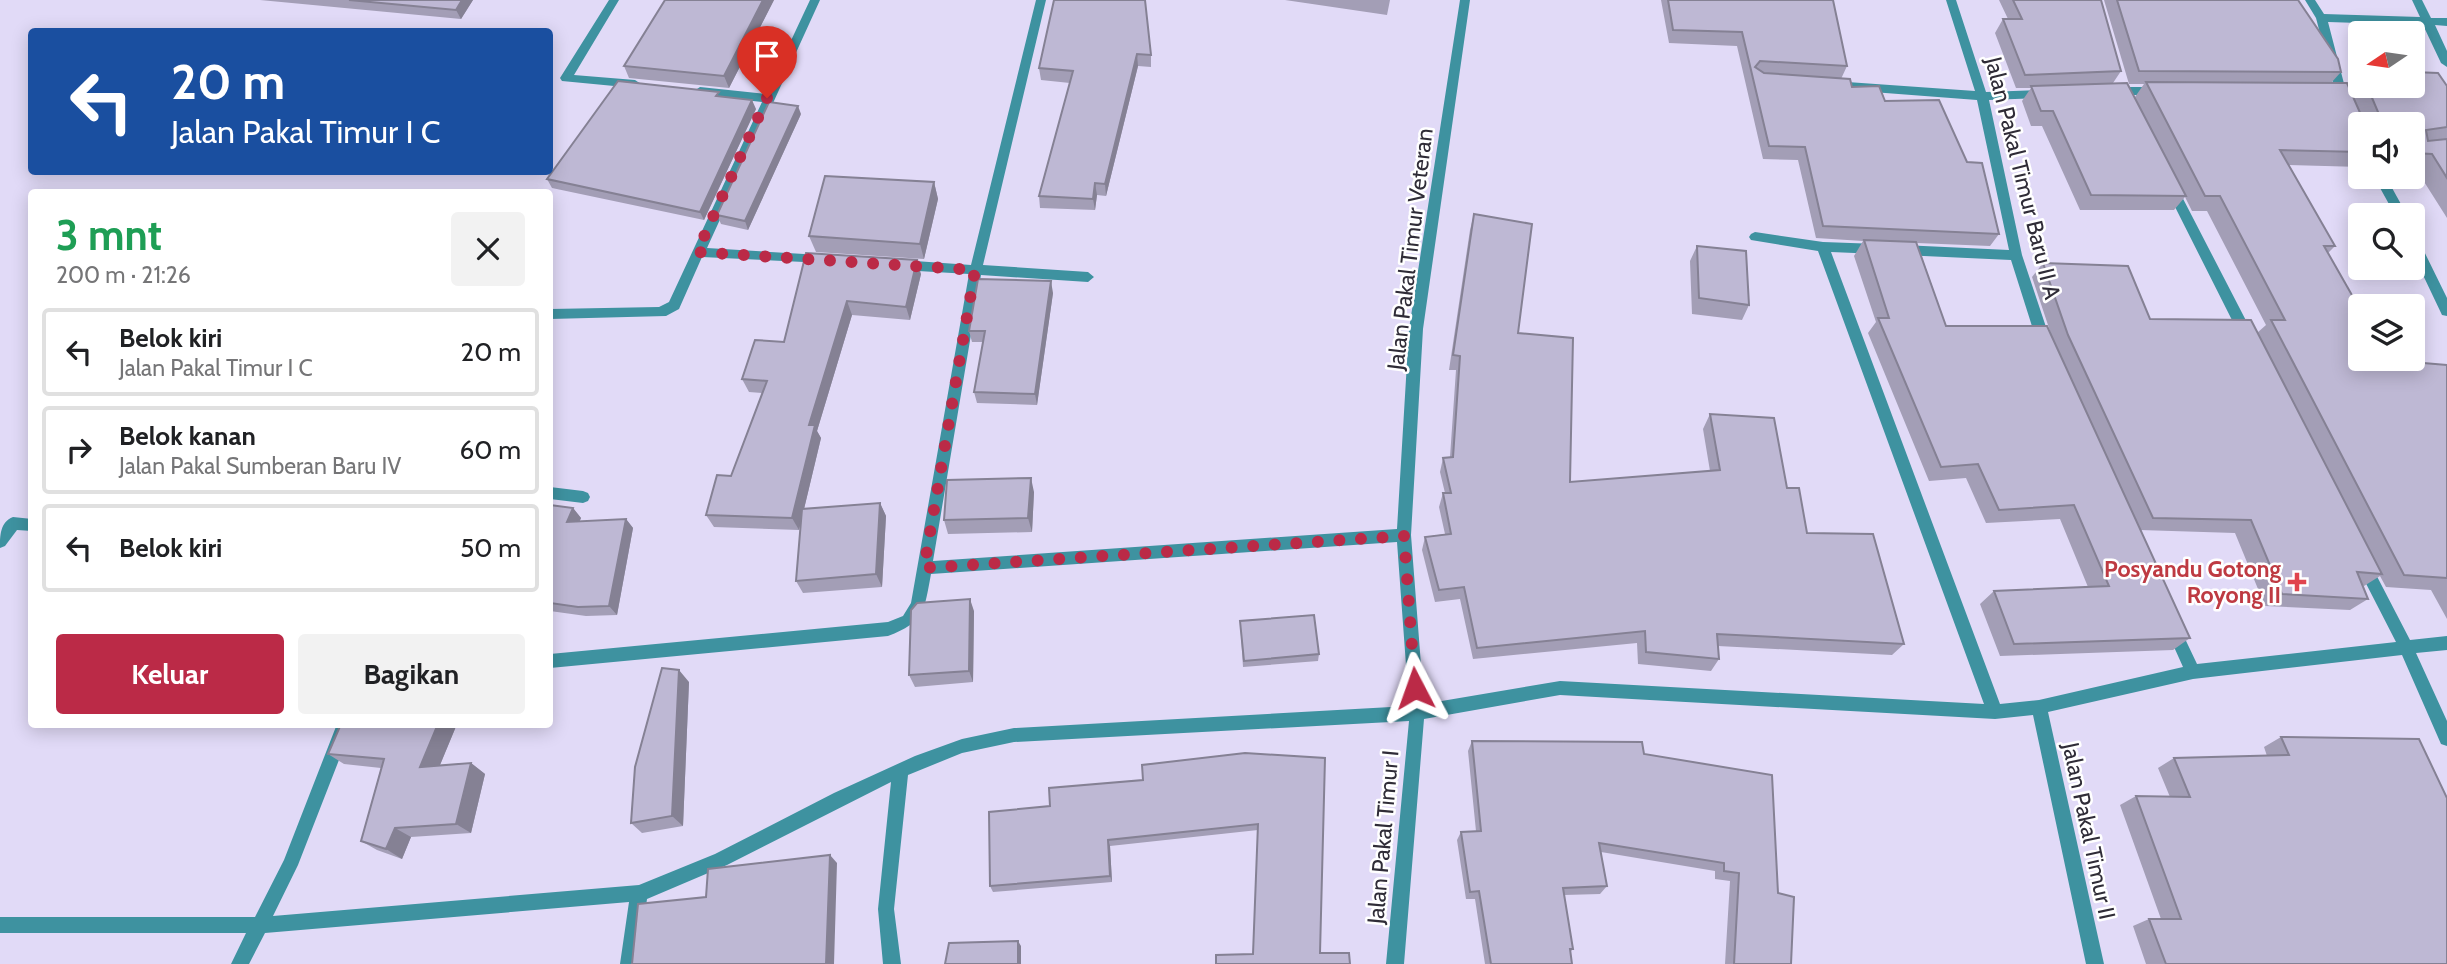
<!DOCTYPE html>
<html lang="id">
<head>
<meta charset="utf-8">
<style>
	body { margin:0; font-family:Cabin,sans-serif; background:#f2f2f2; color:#202124; height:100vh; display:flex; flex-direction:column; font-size:26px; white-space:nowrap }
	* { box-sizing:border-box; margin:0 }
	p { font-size:23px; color:#757577 }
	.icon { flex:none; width:38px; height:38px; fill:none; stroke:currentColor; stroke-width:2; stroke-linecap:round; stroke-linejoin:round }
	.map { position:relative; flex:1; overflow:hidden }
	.details { position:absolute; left:28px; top:189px; width:525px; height:539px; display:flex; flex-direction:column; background:#fff; border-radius:7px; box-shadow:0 4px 18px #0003 }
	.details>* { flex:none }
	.top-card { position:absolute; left:28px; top:28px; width:525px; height:147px; border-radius:7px; box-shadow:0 4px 18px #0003; background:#1a4fa0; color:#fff; overflow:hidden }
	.needle { width:46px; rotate:257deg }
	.controls { position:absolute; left:2348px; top:21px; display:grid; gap:14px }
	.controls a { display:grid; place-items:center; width:77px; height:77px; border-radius:7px; background:#fff; box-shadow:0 4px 18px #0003; font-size:35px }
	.pin { position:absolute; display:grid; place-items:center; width:60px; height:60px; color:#fff; margin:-72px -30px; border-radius:50% 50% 50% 0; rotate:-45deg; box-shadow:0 0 7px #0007 }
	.pin .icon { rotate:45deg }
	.me { position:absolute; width:77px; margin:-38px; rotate:356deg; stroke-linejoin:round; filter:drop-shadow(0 0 5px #0008) }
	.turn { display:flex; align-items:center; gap:24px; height:147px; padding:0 28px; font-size:32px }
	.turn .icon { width:91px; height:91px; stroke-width:2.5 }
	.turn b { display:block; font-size:49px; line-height:60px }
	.round { display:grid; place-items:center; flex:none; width:74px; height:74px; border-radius:7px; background:#f2f2f2 }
	.overview { display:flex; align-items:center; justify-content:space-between; height:119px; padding:0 28px }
	h1 { font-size:42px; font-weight:800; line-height:52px; color:#1e9e55 }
	.action { display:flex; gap:14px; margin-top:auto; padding:14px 28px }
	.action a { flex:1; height:80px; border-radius:7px; background:#bb2a47; color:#fff; font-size:28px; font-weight:800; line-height:80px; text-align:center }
	.action a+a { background:#f2f2f2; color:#202124 }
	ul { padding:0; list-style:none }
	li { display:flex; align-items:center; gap:21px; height:88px; margin:0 14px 10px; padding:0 14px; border:4px solid #e0e0e0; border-radius:7px }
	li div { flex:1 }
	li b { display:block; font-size:26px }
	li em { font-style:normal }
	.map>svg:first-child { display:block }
</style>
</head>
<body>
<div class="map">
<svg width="2447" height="964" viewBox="0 0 2447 964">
	<rect width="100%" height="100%" fill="#e1daf7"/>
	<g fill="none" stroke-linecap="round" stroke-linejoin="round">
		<path fill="#3e92a0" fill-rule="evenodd" d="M 609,0 L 619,0 L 574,75 L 635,80 L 641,84 L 635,88 L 562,81 L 560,78 Z
			M 810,0 L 820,0 L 707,248 L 821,255 L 825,257 L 827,260 L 825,263 L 702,257 L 679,309 L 666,316 L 550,319 L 550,309 L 659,307 L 669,302 L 762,102 L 700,95 L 694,91 L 700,87 L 766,94 Z
			M 1036,0 L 1046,0 L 983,265 L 1088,272 L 1094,277 L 1088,282 L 981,275 L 933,561 L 1397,529 L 1409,329 L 1460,0 L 1470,0 L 1423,329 L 1411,535 L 1424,704 L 1560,681 L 1984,704 L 1818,251 L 1751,240 L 1749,237 L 1751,234 L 1755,232 L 1823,242 L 1878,244 L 1884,249 L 1878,254 L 1831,252 L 2000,704 L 2039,700 L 2183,667 L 2166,629 L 2168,624 L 2173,622 L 2178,624 L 2197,664 L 2396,642 L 2357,566 L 2359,561 L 2364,560 L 2369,561 L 2410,640 L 2447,636 L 2447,650 L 2416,653 L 2447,721 L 2447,746 L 2441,744 L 2402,655 L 2193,679 L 2048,712 L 2104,964 L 2086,964 L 2033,715 L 1995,719 L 1560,695 L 1424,719 L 1404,964 L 1386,964 L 1409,721 L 1014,742 L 962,753 L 908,775 L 894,909 L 901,964 L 883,964 L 878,909 L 891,782 L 727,865 L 647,899 L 638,964 L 620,964 L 629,902 L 265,933 L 249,964 L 231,964 L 246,933 L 0,933 L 0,917 L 255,917 L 284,860 L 337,724 L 353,724 L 298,865 L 273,916 L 639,885 L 715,854 L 834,793 L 915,756 L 962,739 L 1014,728 L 1409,706 L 1397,542 L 931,574 C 924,611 925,622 888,636 L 550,668 L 550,654 L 888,622 L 903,616 L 911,603 L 969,274 L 901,270 L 895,265 L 901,260 L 971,265 Z
			M 1946,0 L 1956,0 L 1986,92 L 2043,90 L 2049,94 L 2043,98 L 1989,100 L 2022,255 L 2051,342 L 2044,347 L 2037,342 L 2011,260 L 1902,255 L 1896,250 L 1902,245 L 2009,250 L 1977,100 L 1833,89 L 1827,85 L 1833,81 L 1975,91 Z
			M 2305,0 L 2315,0 L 2324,14 L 2420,17 L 2412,0 L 2422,0 L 2431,18 L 2447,18 L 2447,26 L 2435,25 L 2447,51 L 2447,67 L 2441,63 L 2423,25 L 2328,22 L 2348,99 L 2342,103 L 2338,102 L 2316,18 Z
			M 2112,87 L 2159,87 L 2165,91 L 2159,95 L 2112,95 L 2106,91 Z
			M 2374,177 L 2386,177 L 2407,215 L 2395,215 Z
			M 2172,185 L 2178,189 L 2254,336 L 2252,340 L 2242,340 L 2240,336 L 2166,189 Z
			M 2413,236 L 2419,241 L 2447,298 L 2447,316 L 2442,315 L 2413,254 Z
			M 550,487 L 583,491 L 588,493 L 590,497 L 588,501 L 583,503 L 550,499 Z
			M 13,517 L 32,519 L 32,531 L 17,530 L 5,546 L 0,548 C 0,536 0,522 13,517 Z"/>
	</g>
	<path fill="#a39eb6" d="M 260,0 L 473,0 L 461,19 Z
		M 665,0 L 774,0 L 729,88 L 629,78 L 624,66 Z
		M 1054,0 L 1151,55 L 1151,67 L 1138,66 L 1106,196 L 1097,195 L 1095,210 L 1040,208 L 1039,196 L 1070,83 L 1041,80 L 1039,68 Z
		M 1285,0 L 1390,0 L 1387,15 Z
		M 1661,0 L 1833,0 L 1847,66 L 1841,79 L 1852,87 L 1885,101 L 1999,234 L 1990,246 L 1917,243 L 1946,326 L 2053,340 L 2032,277 L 2043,263 L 2150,319 L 2257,333 L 2266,325 L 2207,211 L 2192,211 L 2185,197 L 2174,210 L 2080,210 L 2042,126 L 2031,126 L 2022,101 L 2031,88 L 2016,88 L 1995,33 L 2003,19 L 2008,19 L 1999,0 L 2101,0 L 2121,71 L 2113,83 L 2135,97 L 2144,84 L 2129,84 L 2104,0 L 2298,0 L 2341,72 L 2331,83 L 2348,85 L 2361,72 L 2361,86 L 2447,86 L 2447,218 L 2416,169 L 2413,168 L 2413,124 L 2361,124 L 2361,167 L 2289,165 L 2335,246 L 2328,253 L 2388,360 L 2447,365 L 2447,619 L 2431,590 L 2386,587 L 2380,576 L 2364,586 L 2362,585 L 2368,599 L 2350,610 L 2265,606 L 2235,533 L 2140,530 L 2190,638 L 2173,650 L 2000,656 L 1980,604 L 1994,591 L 2088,587 L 2060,519 L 1986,523 L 1966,478 L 1929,481 L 1868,333 L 1876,322 L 1854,256 L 1863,241 L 1816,238 L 1798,160 L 1763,159 L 1737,46 L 1669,43 Z
		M 721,97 L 756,109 L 704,220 L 552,188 L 547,179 Z
		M 801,114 L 748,230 L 721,224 L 717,215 Z
		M 934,182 L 938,199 L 924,259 L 816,252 L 809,236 Z
		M 1474,214 L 1518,333 L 1570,482 L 1710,471 L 1703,429 L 1710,414 L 1787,488 L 1807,533 L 1904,644 L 1892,655 L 1718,646 L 1719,659 L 1711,671 L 1638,664 L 1637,643 L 1473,659 L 1460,599 L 1435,602 L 1422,550 L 1425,537 L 1445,534 L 1439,507 L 1443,493 L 1445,493 L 1440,472 L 1443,458 L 1450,457 L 1456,370 L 1449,370 L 1470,230 Z
		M 1697,246 L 1749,305 L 1742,320 L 1692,314 L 1690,261 Z
		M 806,253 L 921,274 L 910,320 L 852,315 L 817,431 L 821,438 L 804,509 L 880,503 L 886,516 L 882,587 L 803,593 L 796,581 L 801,521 L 799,530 L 714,527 L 706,515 L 731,476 L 762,393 L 749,392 L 742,379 L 784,342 Z
		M 1053,293 L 1037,405 L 977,403 L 974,392 L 983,342 L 972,342 L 969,331 Z
		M 1034,492 L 1032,532 L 948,534 L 944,520 Z
		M 550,505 L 573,508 L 581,518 L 579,522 L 626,519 L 633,528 L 617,615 L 586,616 L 550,611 Z
		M 974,611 L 973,682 L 915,687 L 909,675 Z
		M 1240,621 L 1319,654 L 1318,661 L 1243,667 Z
		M 689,682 L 683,826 L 642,833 L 631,823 Z
		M 341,724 L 457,724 L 440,765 L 471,763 L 485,774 L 471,833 L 411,837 L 402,859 L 377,850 L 361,841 L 381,768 L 344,764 L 328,754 Z
		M 2281,737 L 2447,964 L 2146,964 L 2133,926 L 2149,919 L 2161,919 L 2120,805 L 2136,796 L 2170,797 L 2158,768 L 2174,758 L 2267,756 L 2264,747 Z
		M 1472,741 L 1644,754 L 1778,893 L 1791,964 L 1725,964 L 1730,881 L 1715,879 L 1715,871 L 1601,852 L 1607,886 L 1600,894 L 1564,895 L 1573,949 L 1570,952 L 1572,964 L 1485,964 L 1475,899 L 1466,899 L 1457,840 L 1461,832 L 1476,831 L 1468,751 Z
		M 1325,758 L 1253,954 L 1258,830 L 1110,846 L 1112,882 L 993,892 L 990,886 L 1050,806 L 1143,780 Z"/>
	<path fill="#858194" d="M 462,0 L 473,0 L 461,19 L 456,10 Z
		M 763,0 L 774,0 L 729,88 L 724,76 Z
		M 1137,54 L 1138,66 L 1106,196 L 1105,184 Z
		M 752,100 L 756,109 L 704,220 L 700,212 Z
		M 798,106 L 801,114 L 748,230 L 745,221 Z
		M 934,182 L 938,199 L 924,259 L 920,244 Z
		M 1095,183 L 1097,195 L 1095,210 L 1093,199 Z
		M 917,260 L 921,274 L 910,320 L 906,307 Z
		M 1051,281 L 1053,293 L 1037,405 L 1035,394 Z
		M 847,301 L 852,315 L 817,431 L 821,438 L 799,530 L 792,518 L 809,425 Z
		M 1031,478 L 1034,492 L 1032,532 L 1028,518 Z
		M 880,503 L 886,516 L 882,587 L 876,574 Z
		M 573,508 L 581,518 L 575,532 L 567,522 Z
		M 626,519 L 633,528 L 617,615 L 609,606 Z
		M 970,599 L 974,611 L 973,682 L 969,671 Z
		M 679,670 L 689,682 L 683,826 L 672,816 Z
		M 438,724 L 457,724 L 435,777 L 420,767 Z
		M 471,763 L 485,774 L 471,833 L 456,824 Z
		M 395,828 L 411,837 L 402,859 L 386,849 Z
		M 1108,840 L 1110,846 L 1112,882 L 1110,876 Z
		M 830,855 L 837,863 L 834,964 L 826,964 Z
		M 1018,941 L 1021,946 L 1021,964 L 1018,964 Z"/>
	<path fill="#beb8d4" stroke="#858194" stroke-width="2" d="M 349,0 L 462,0 L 456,10 Z
		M 665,0 L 763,0 L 724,76 L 624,66 Z
		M 1054,0 L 1145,0 L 1151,55 L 1137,54 L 1105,184 L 1095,183 L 1093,199 L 1039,196 L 1073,71 L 1039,68 Z
		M 1668,0 L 1833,0 L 1847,66 L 1760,61 L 1755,67 L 1764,73 L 1850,79 L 1852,87 L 1879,86 L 1885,101 L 1939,100 L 1967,162 L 1982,163 L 1999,234 L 1823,226 L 1805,147 L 1769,146 L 1742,32 L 1673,30 Z
		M 2013,0 L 2101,0 L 2121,71 L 2025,75 L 2003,19 L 2022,19 Z
		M 2117,0 L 2298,0 L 2338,59 L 2341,72 L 2139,71 Z
		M 2413,72 L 2438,73 L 2447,86 L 2447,127 L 2426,130 L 2428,141 L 2447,139 L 2447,178 L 2432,154 L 2413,153 L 2413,124 L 2377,124 L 2378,112 L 2367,86 L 2413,86 Z
		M 618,81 L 719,92 L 716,96 L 752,100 L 700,212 L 547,179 Z
		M 2146,82 L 2347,83 L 2365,124 L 2361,124 L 2361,152 L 2280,150 L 2335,246 L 2324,246 L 2361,311 L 2361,359 L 2387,359 L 2388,360 L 2447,365 L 2447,578 L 2404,575 L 2271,320 L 2285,320 L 2220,196 L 2205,196 Z
		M 2127,83 L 2186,196 L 2091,195 L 2053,111 L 2041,111 L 2031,86 Z
		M 769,102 L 798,106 L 745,221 L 717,215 Z
		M 825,176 L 934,182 L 920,244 L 809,236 Z
		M 1474,214 L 1532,224 L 1518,333 L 1573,338 L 1570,482 L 1720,470 L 1710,414 L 1774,418 L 1787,488 L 1799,488 L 1807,533 L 1873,534 L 1904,644 L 1717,634 L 1719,659 L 1646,652 L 1645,631 L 1477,648 L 1464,587 L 1439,590 L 1425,537 L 1451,534 L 1443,493 L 1451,493 L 1443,458 L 1453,457 L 1460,356 L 1453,355 Z
		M 1864,240 L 1916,242 L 1946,326 L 2047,326 L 2190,638 L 2014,644 L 1994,591 L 2109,586 L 2074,505 L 1999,510 L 1978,464 L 1941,467 L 1878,318 L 1889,318 Z
		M 1697,246 L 1746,251 L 1749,305 L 1699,298 Z
		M 806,253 L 917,260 L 906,307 L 847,301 L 809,425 L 815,425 L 792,518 L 706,515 L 717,475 L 731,476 L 767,381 L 742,379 L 755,340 L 784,342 Z
		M 2043,263 L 2128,266 L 2150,319 L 2251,320 L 2382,574 L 2357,572 L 2368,599 L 2282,594 L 2251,520 L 2153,518 L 2068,335 Z
		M 978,279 L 1051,281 L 1035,394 L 974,392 L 985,331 L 969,331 Z
		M 1031,478 L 1028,518 L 944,520 L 947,480 Z
		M 880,503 L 876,574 L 796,581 L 802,509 Z
		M 550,505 L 573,508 L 567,522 L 626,519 L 609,606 L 578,607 L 550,603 Z
		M 970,599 L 969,671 L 909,675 L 911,610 L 917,603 Z
		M 1314,615 L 1319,654 L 1244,661 L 1240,621 Z
		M 662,668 L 679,670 L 672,816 L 631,823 L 635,767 Z
		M 341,724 L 438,724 L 420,767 L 471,763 L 456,824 L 395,828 L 386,849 L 361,841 L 384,759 L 328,754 Z
		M 2281,737 L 2419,739 L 2447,798 L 2447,964 L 2166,964 L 2149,919 L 2181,919 L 2136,796 L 2190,797 L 2174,758 L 2289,755 Z
		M 1472,741 L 1642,742 L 1644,754 L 1772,775 L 1778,893 L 1794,897 L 1791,964 L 1734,964 L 1739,873 L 1724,871 L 1724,863 L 1599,843 L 1607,886 L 1563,888 L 1573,949 L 1570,949 L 1572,964 L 1491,964 L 1479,891 L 1470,892 L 1461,832 L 1481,831 Z
		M 1245,753 L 1325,758 L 1320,953 L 1349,953 L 1350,964 L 1216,964 L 1216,955 L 1253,954 L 1258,824 L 1108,840 L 1110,876 L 990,886 L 989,812 L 1050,806 L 1049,788 L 1143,780 L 1142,765 Z
		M 830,855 L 826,964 L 632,964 L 638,904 L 706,897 L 708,869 Z
		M 1018,941 L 1018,964 L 945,964 L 949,943 Z"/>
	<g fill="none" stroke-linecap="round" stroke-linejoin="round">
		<path stroke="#bb2a47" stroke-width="12" stroke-dasharray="0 21.6" d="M 767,98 L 697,252 L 975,270 L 924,568 L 1404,536 L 1415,688"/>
	</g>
	<path fill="#e0444e" stroke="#fff" stroke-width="2.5" d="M2293.5 571.5h7v7h7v7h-7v7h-7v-7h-7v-7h7z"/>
	<g text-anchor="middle" stroke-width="5" stroke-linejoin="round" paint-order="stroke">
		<g font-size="23" fill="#2f2c37" stroke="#fff">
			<text transform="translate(2023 178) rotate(76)" y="8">Jalan Pakal Timur Baru II A</text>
			<text transform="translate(1410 249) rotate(-83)" y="8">Jalan Pakal Timur Veteran</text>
			<text transform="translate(2089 831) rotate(78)" y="8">Jalan Pakal Timur II</text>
			<text transform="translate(1383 837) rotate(-85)" y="8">Jalan Pakal Timur I</text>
		</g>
		<g font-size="23" font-weight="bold" fill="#be3a42" stroke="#fff" text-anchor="end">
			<text x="2281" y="577">Posyandu Gotong<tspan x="2281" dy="26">Royong II</tspan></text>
		</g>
	</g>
</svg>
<div class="controls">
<a><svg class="needle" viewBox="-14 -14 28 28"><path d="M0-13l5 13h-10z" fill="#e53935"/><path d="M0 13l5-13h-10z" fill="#757577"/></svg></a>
<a><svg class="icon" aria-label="sound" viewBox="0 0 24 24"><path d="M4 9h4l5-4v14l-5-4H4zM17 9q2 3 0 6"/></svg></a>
<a><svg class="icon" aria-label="search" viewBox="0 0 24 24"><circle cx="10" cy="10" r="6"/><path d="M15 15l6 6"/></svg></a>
<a><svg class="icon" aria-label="layers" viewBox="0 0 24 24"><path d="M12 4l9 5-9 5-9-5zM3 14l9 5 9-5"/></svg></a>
</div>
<div class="pin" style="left:767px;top:98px;background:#d93025"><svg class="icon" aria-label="arrive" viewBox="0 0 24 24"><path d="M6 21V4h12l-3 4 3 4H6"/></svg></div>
<svg class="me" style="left:1415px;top:688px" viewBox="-20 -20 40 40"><path d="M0-17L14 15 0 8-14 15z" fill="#bb2a47" stroke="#fff" stroke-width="4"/></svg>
<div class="top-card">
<div class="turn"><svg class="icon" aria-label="left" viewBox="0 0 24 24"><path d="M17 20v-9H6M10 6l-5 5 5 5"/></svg><div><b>20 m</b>Jalan Pakal Timur I C</div></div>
</div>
<section class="details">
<div class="overview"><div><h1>3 mnt</h1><p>200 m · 21:26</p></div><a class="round"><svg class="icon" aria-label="close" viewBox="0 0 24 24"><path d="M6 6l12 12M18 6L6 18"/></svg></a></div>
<ul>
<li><svg class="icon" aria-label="left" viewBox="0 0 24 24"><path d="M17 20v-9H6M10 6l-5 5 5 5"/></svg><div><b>Belok kiri</b><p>Jalan Pakal Timur I C</p></div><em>20 m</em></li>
<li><svg class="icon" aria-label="right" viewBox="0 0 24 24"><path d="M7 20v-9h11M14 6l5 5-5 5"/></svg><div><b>Belok kanan</b><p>Jalan Pakal Sumberan Baru IV</p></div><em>60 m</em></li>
<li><svg class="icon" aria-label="left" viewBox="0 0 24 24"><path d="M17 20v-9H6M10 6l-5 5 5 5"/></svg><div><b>Belok kiri</b></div><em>50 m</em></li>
</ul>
<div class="action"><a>Keluar</a><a>Bagikan</a></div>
</section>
</div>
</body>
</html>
